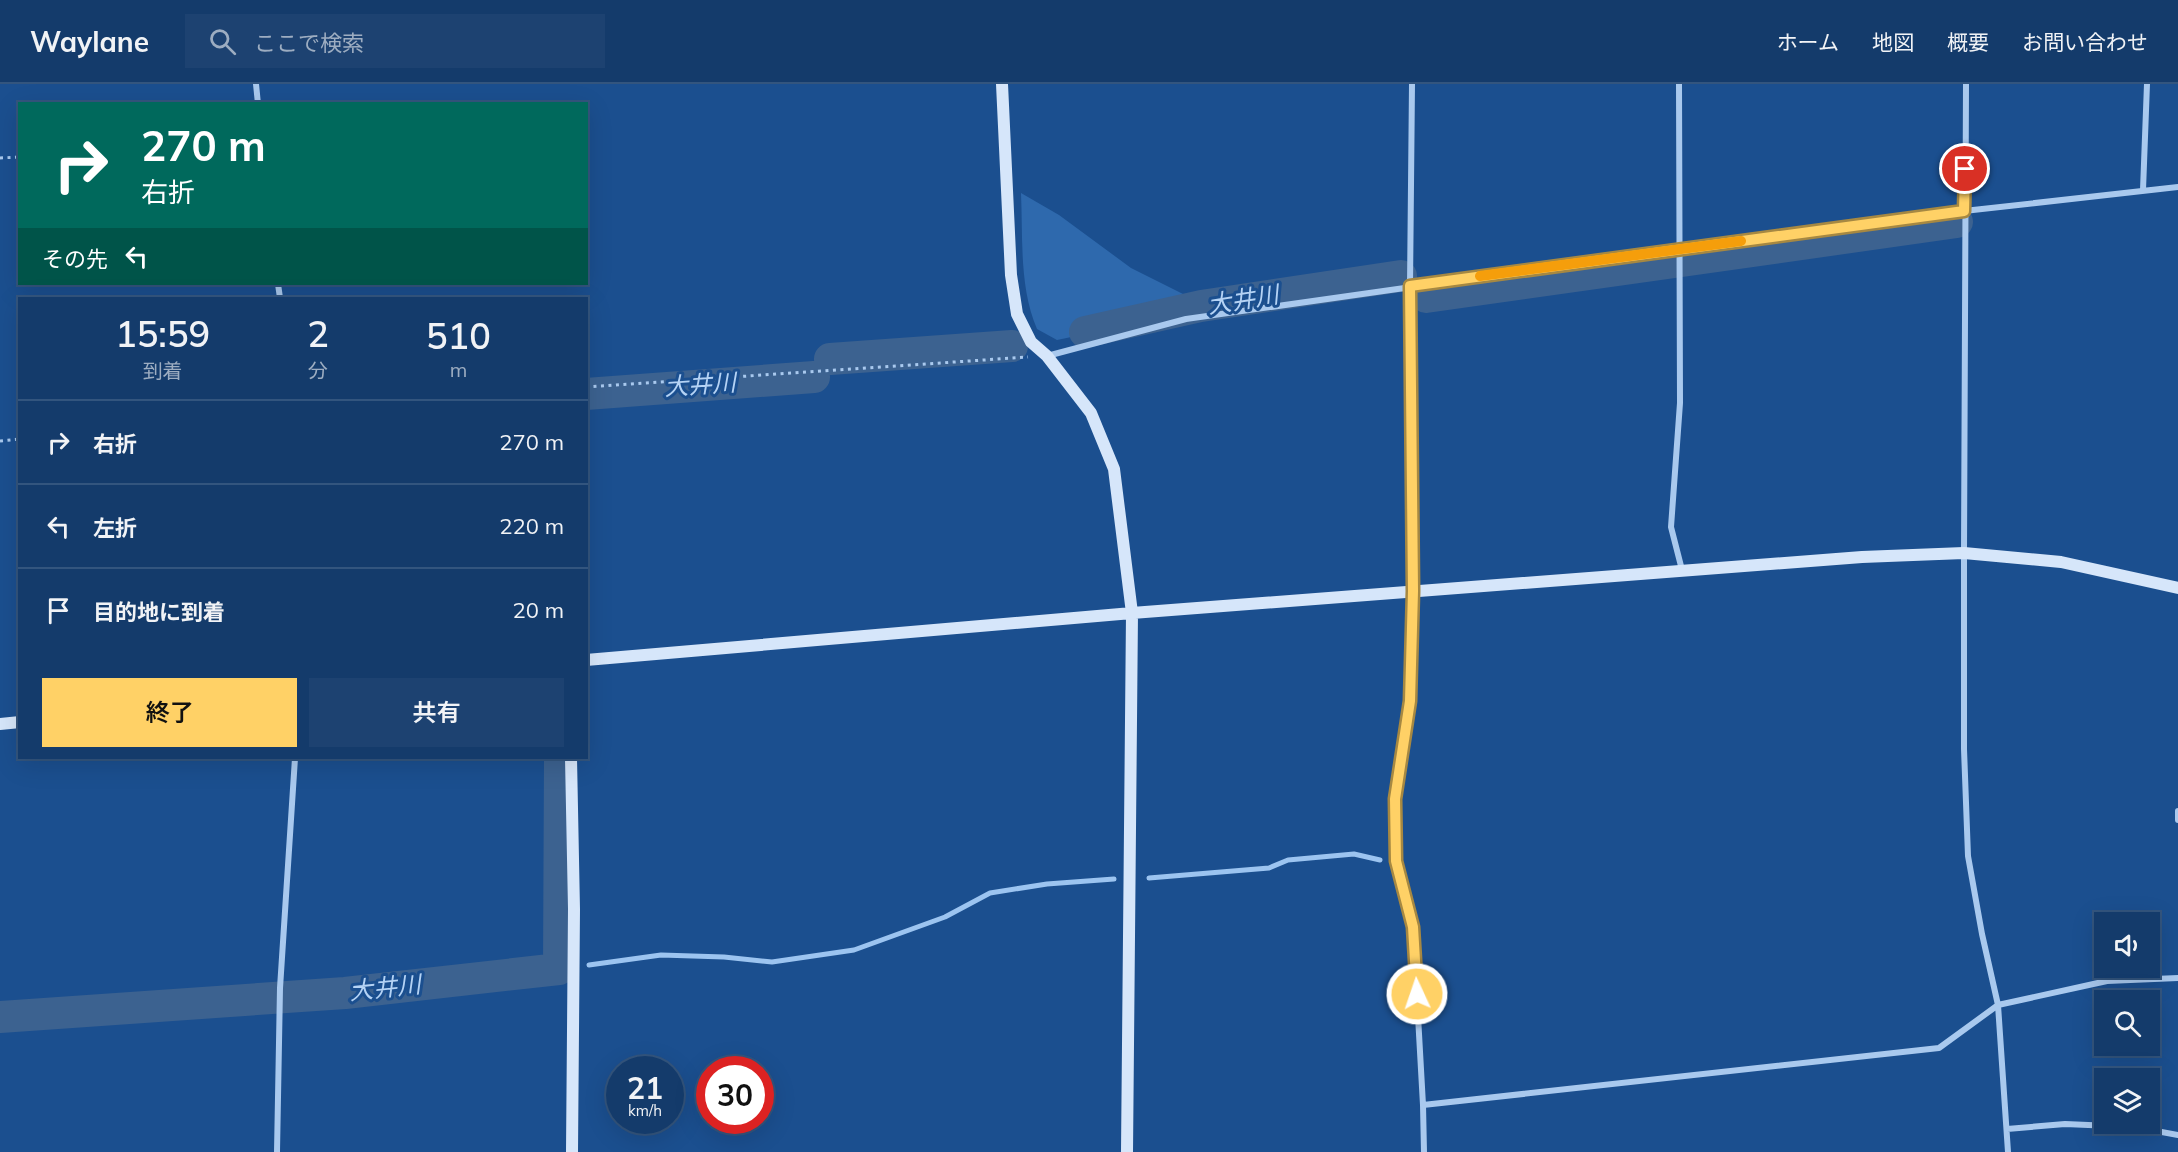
<!DOCTYPE html>
<html lang="ja">
<head>
<meta charset="utf-8">
<style>
	body { margin:0; font-family:Mulish,"Noto Sans JP",sans-serif; background:#1d4271; color:#f1f3f6; height:100vh; display:flex; flex-direction:column; font-size:22px; white-space:nowrap }
	* { box-sizing:border-box; margin:0 }
	p { font-size:20px; color:#9dadc1 }
	.icon { flex:none; width:33px; height:33px; fill:none; stroke:currentColor; stroke-width:2; stroke-linecap:round; stroke-linejoin:round }
	.map { position:relative; flex:1; overflow:hidden }
	.sheet { position:absolute; left:18px; top:213px; width:570px; height:462px; display:flex; flex-direction:column; background:#143b6b; border-radius:0px; box-shadow:0 6px 24px #0002,0 0 0 2px #33557e }
	.sheet>* { flex:none }
	.guide { position:absolute; left:18px; top:18px; width:570px; height:183px; border-radius:0px; box-shadow:0 6px 24px #0002,0 0 0 2px #33557e; background:#00695c; color:#fff; overflow:hidden }
	.fabs { position:absolute; left:2094px; top:828px; display:grid; gap:12px }
	.fabs a { display:grid; place-items:center; width:66px; height:66px; border-radius:0px; background:#143b6b; box-shadow:0 6px 24px #0002,0 0 0 2px #33557e; font-size:30px }
	.speed { position:absolute; left:606px; top:972px; display:flex; gap:12px; font-size:30px; font-weight:700; text-align:center }
	.speed>* { display:grid; place-content:center; width:78px; height:78px; border-radius:50%; background:#143b6b; box-shadow:0 6px 24px #0002,0 0 0 2px #33557e; line-height:1 }
	.speed small { font-size:15px; font-weight:400 }
	.speed .limit { border:9px solid #d22; background:#fff; color:#111 }
	.pin { position:absolute; display:grid; place-items:center; width:51px; height:51px; color:#fff; margin:-26px; border:3px solid #fff; border-radius:50%; box-shadow:0 2px 6px #0007 }
	.me { position:absolute; width:66px; margin:-33px; rotate:357deg; stroke-linejoin:round; filter:drop-shadow(0 0 4px #0008) }
	.turn { display:flex; align-items:center; gap:21px; height:126px; padding:0 24px; font-size:27px }
	.turn .icon { width:78px; height:78px; stroke-width:2.5 }
	.turn b { display:block; font-size:42px; line-height:51px }
	.then { display:flex; align-items:center; height:57px; padding:0 24px; background:#0003; gap:12px; font-size:22px }
	.eta { display:flex; justify-content:space-evenly; align-items:center; height:102px; text-align:center }
	.eta b { font-size:36px; font-weight:600; line-height:42px }
	.action { display:flex; gap:12px; margin-top:auto; padding:12px 24px }
	.action a { flex:1; height:69px; border-radius:0px; background:#ffd166; color:#111; font-size:24px; font-weight:600; line-height:69px; text-align:center }
	.action a+a { background:#1d4271; color:#f1f3f6 }
	ul { padding:0; list-style:none }
	li { display:flex; align-items:center; gap:18px; height:84px; padding:0 24px; border-top:2px solid #33557e }
	li div { flex:1 }
	li b { display:block; font-size:22px }
	li em { font-style:normal }
	header { display:flex; align-items:center; gap:36px; box-sizing:border-box; height:84px; padding:0 30px; background:#143b6b; border-bottom:2px solid #33557e }
	header strong { font-size:28px }
	nav { display:flex; gap:33px; margin-inline-start:auto; font-size:21px }
	.search { width:420px; height:54px; background:#1d4271; display:flex; align-items:center; gap:15px; box-sizing:border-box; padding:0 21px; border-radius:0px; color:#9dadc1; font-size:22px }
	.map>svg:first-child { display:block }
</style>
</head>
<body>
<header>
<strong>Waylane</strong>
<div class="search"><svg class="icon" aria-label="search" viewBox="0 0 24 24"><circle cx="10" cy="10" r="6"/><path d="M15 15l6 6"/></svg>ここで検索</div>
<nav><a>ホーム</a><a>地図</a><a>概要</a><a>お問い合わせ</a></nav>
</header>
<div class="map">
<svg width="2178" height="1068" viewBox="0 0 2178 1068">
	<rect width="100%" height="100%" fill="#1b4f8f"/>
	<path fill="#2e69ad" d="M 1021,109 L 1059,131 L 1131,184 L 1189,213 L 1188,222 L 1104,242 L 1095,241 L 1081,251 L 1057,256 L 1037,245 C 1019,203 1023,154 1021,109 Z"/>
	<g fill="none" stroke-linecap="round" stroke-linejoin="round">
		<path stroke="#9cc4f0" stroke-width="5" d="M 1149,794 L 1269,784 L 1288,776 L 1354,770 L 1380,776
			M 589,881 L 661,871 L 724,873 L 772,878 L 854,866 L 945,833 L 990,809 L 1047,800 L 1114,795"/>
		<path stroke="#3c6290" stroke-width="32" d="M 1426,213 L 1957,138
			M 1085,248 L 1201,222 L 1401,192
			M 830,275 L 1012,262
			M 586,310 L 814,293
			M 0,933 L 345,909 L 559,885 L 560,674"/>
		<path stroke="#a9c9ee" stroke-width="3" stroke-dasharray="3 4.5" stroke-linecap="butt" d="M 0,74 L 20,73
			M 586,303 L 1028,273
			M 0,357 L 20,355"/>
		<path stroke="#a9c9ee" stroke-width="6" d="M 256,0 L 258,20
			M 1412,0 L 1410,202 L 1413,507 L 1410,617 L 1395,715 L 1396,777 L 1413,843 L 1423,1021 L 1939,964 L 1998,921 L 2107,897 L 2178,894
			M 1679,0 L 1680,319 L 1671,443 L 1682,486
			M 1966,0 L 1964,469 L 1964,665 L 1968,772 L 1982,850 L 1998,921 L 2008,1068
			M 2143,106 L 2147,0
			M 278,200 L 280,214
			M 1047,272 L 1186,235 L 1680,165 L 1964,127 L 2178,103
			M 2178,727 L 2178,736
			M 1423,1021 L 1424,1068
			M 2007,1045 L 2065,1040 L 2135,1043 L 2178,1051
			M 277,1068 L 280,904 L 295,674"/>
		<path stroke="#d6e6fa" stroke-width="12" d="M 1002,0 L 1011,191 L 1017,230 L 1031,258 L 1047,272 L 1091,329 L 1114,385 L 1132,529 L 1127,1068
			M 586,576 L 1132,529 L 1862,473 L 1964,469 L 2061,478 L 2178,504
			M 0,640 L 20,638
			M 571,674 L 574,825 L 572,1068"/>
	</g>
	<g fill="none" stroke-linecap="round" stroke-linejoin="round">
		<g stroke="#a68842" stroke-width="15">
			<path id="route" d="M 1417,910 L 1413,843 L 1396,777 L 1395,715 L 1410,617 L 1413,507 L 1410,202 L 1964,127 L 1965,85"/>
		</g>
		<use href="#route" stroke="#ffd166" stroke-width="10"/>
		<path stroke="#f59e0b" stroke-width="10" d="M 1480,192 L 1741,157"/>
	</g>
	<g text-anchor="middle" stroke-width="6" stroke-linejoin="round" paint-order="stroke">
		<g font-size="24" font-style="italic" fill="#b5d3f5" stroke="#1b4f8f">
			<text transform="translate(1243 216) rotate(-9)" y="8">大井川</text>
			<text transform="translate(700 301) rotate(-4)" y="8">大井川</text>
			<text transform="translate(385 904) rotate(-6)" y="8">大井川</text>
		</g>
	</g>
</svg>
<div class="fabs">
<a><svg class="icon" aria-label="sound" viewBox="0 0 24 24"><path d="M4 9h4l5-4v14l-5-4H4zM17 9q2 3 0 6"/></svg></a>
<a><svg class="icon" aria-label="search" viewBox="0 0 24 24"><circle cx="10" cy="10" r="6"/><path d="M15 15l6 6"/></svg></a>
<a><svg class="icon" aria-label="layers" viewBox="0 0 24 24"><path d="M12 4l9 5-9 5-9-5zM3 14l9 5 9-5"/></svg></a>
</div>
<div class="speed"><div>21<small>km/h</small></div><div class="limit">30</div></div>
<div class="pin" style="left:1965px;top:85px;background:#d93025"><svg class="icon" aria-label="arrive" viewBox="0 0 24 24"><path d="M6 21V4h12l-3 4 3 4H6"/></svg></div>
<svg class="me" style="left:1417px;top:910px" viewBox="-20 -20 40 40"><circle r="17" fill="#ffd166" stroke="#fff" stroke-width="3"/><path d="M0-11L8 9 0 5-8 9z" fill="#fff"/></svg>
<div class="guide">
<div class="turn"><svg class="icon" aria-label="right" viewBox="0 0 24 24"><path d="M7 20v-9h11M14 6l5 5-5 5"/></svg><div><b>270 m</b>右折</div></div>
<div class="then">その先<svg class="icon" aria-label="left" viewBox="0 0 24 24"><path d="M17 20v-9H6M10 6l-5 5 5 5"/></svg></div>
</div>
<section class="sheet">
<div class="eta">
<div><b>15:59</b><p>到着</p></div>
<div><b>2</b><p>分</p></div>
<div><b>510</b><p>m</p></div>
</div>
<ul>
<li><svg class="icon" aria-label="right" viewBox="0 0 24 24"><path d="M7 20v-9h11M14 6l5 5-5 5"/></svg><div><b>右折</b></div><em>270 m</em></li>
<li><svg class="icon" aria-label="left" viewBox="0 0 24 24"><path d="M17 20v-9H6M10 6l-5 5 5 5"/></svg><div><b>左折</b></div><em>220 m</em></li>
<li><svg class="icon" aria-label="arrive" viewBox="0 0 24 24"><path d="M6 21V4h12l-3 4 3 4H6"/></svg><div><b>目的地に到着</b></div><em>20 m</em></li>
</ul>
<div class="action"><a>終了</a><a>共有</a></div>
</section>
</div>
</body>
</html>
